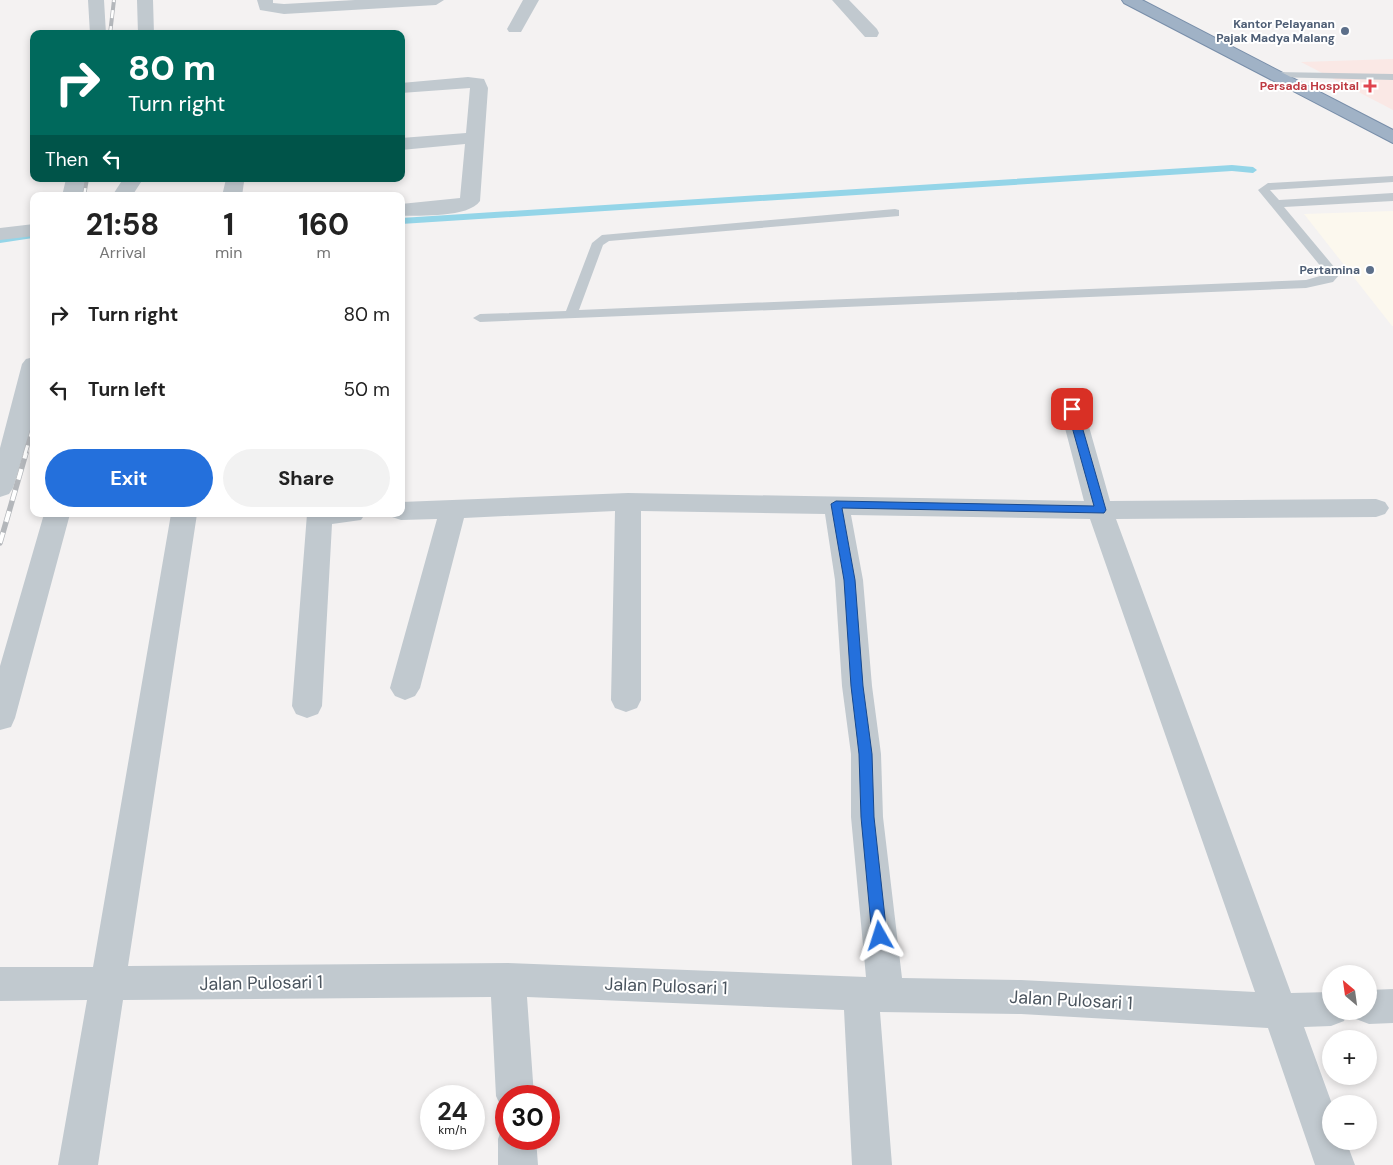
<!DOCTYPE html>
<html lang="en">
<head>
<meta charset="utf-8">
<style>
	body { margin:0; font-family:"DM Sans",sans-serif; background:#f2f2f2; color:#222; height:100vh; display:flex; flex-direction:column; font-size:19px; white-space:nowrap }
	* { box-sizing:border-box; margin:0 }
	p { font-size:16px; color:#767676 }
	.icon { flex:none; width:28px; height:28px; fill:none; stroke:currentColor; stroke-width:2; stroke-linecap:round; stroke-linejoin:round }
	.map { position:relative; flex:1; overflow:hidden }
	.panel { position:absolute; left:30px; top:192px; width:375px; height:325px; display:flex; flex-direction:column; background:#fff; border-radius:10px; box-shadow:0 2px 8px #0003 }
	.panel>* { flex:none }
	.top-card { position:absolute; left:30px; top:30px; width:375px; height:152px; border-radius:10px; box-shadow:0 2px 8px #0003; background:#00695c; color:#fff; overflow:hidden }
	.needle { width:32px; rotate:331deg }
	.controls { position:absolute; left:1322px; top:965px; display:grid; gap:10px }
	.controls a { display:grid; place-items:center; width:55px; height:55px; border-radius:50%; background:#fff; box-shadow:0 2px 8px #0003; font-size:25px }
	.speed { position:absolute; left:420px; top:1085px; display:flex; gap:10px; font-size:25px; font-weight:700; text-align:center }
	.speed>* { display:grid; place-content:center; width:65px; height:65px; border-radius:50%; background:#fff; box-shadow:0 2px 8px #0003; line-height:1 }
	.speed small { font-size:12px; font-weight:400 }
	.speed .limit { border:8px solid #d22; background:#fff; color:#111 }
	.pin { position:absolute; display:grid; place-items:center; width:42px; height:42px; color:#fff; margin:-21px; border-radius:10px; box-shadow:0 2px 8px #0006 }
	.me { position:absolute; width:55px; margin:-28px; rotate:354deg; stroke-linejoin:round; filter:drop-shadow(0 0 4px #0008) }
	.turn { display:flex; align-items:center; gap:18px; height:105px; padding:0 15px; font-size:22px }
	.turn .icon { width:65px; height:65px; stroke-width:2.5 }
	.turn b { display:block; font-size:35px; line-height:42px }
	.then { display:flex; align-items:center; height:48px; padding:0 15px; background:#0003; gap:10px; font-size:19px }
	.eta { display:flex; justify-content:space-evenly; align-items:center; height:85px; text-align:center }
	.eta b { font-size:30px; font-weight:700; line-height:35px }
	.action { display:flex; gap:10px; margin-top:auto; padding:10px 15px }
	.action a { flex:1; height:58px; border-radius:30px; background:#2470dc; color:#fff; font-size:20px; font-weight:700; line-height:58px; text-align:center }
	.action a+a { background:#f2f2f2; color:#222 }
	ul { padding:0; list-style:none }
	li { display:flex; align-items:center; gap:15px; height:75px; padding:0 15px }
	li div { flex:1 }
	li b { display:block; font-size:19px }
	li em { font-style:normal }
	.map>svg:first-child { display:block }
</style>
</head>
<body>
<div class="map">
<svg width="1393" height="1165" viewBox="0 0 1393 1165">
	<rect width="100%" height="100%" fill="#f4f2f2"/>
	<path fill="#fcf8ee" d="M 1393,211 L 1393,326 L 1392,326 L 1304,214 Z"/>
	<path fill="#fae8e5" d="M 1393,59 L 1393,110 L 1301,62 Z"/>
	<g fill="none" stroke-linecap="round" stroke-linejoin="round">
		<path fill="#94d5e8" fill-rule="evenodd" d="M 1232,165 L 1253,167 L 1257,170 L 1253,173 L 1232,171 L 401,224 L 401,218 Z
			M 30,233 L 34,235 L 33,238 L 0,243 L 0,237 Z"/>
		<g stroke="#788ea9" stroke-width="2">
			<path id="trunk" d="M 1122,0 L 1142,0 L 1393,130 L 1393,143 L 1124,3 Z"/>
		</g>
		<path fill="#c1c9cf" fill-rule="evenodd" d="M 1276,72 L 1393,74 L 1393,80 L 1272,77 L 1271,75 Z
			M 1393,176 L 1393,182 L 1270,190 L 1279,200 L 1393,193 L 1393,201 L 1284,207 L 1340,274 L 1333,282 L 1306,288 L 480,322 L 473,318 L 480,314 L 566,311 L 592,243 L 602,235 L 895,209 L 899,210 L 899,216 L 609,241 L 603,245 L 579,310 L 1306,280 L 1327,274 L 1258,190 L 1268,183 Z"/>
		<path fill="#c1c9cf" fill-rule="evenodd" d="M 88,0 L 104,0 L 106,34 L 90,34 Z
			M 137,0 L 153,0 L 154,34 L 138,34 Z
			M 257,0 L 273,0 L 273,3 L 284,4 L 355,0 L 444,0 L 436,5 L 284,14 L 260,10 Z
			M 523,0 L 539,0 L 521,32 L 509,32 L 507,29 Z
			M 832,0 L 849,0 L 877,29 L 879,33 L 877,37 L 865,37 Z
			M 468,77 L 484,79 L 488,88 L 480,201 C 468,218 421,215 401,216 L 401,204 L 460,198 L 465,144 L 401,150 L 401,138 L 466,133 L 470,88 L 401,93 L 401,83 Z
			M 66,179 L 86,179 L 82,196 L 62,196 Z
			M 123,179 L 143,179 L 132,196 L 112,196 Z
			M 226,179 L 242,179 L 244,182 L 242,196 L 222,196 Z
			M 34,224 L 34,236 L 0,240 L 0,228 Z
			M 34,357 L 34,418 L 13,488 L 9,494 L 0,497 L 0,448 L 22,364 L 26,359 Z
			M 1072,401 L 1080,404 L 1084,409 L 1110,501 L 1376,499 L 1385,502 L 1389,508 L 1385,514 L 1376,517 L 1116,519 L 1291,993 L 1331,992 L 1331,1011 L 1348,1011 L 1344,1021 L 1331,1026 L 1304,1027 L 1332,1104 L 1331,1141 L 1346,1141 L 1355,1165 L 1315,1165 L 1268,1028 L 1021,1014 L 880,1012 L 892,1165 L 852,1165 L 844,1010 L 527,997 L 534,1096 L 506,1096 L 506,1111 L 502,1109 L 496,1096 L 491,997 L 123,1000 L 98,1165 L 58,1165 L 87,1000 L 0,1001 L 0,967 L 93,967 L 171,514 L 197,514 L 128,966 L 508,963 L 866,977 L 851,817 L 851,754 L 842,686 L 835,580 L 825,514 L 641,511 L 641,700 L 637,708 L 626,712 L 615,708 L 611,700 L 615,511 L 464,518 L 420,688 L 415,696 L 405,700 L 395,696 L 390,688 L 437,519 L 401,520 L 392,517 L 390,514 L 401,514 L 401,502 L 628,493 L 1084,501 L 1060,409 L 1064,404 ZM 851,515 L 1090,519 L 1255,992 L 1021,980 L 902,978 L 883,817 L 881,754 L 872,686 L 863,580 Z
			M 44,514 L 70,514 L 15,718 L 11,727 L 0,730 L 0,666 Z
			M 307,514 L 365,514 L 361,520 L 332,524 L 322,706 L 318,714 L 307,718 L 296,714 L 292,706 Z
			M 1393,989 L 1393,1023 L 1369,1024 L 1356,1019 L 1353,1011 L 1369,1011 L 1369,990 Z
			M 506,1124 L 506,1139 L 536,1139 L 538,1165 L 498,1165 L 498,1139 L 503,1125 Z"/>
		<use href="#trunk" fill="#a0b2c6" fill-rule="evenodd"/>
		<g stroke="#b4b7bb" stroke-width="4">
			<path id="rail-far2" d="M 110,34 L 114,0
				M 84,196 L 87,179"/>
		</g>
		<g stroke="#b4b7bb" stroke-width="4.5">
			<path id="rail-far1" d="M 25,454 L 34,424"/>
		</g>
		<g stroke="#b4b7bb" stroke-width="5.5">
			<path id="rail" d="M 0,543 L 26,453"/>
		</g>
		<use href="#rail-far2" stroke="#fff" stroke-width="2.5" stroke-dasharray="8" stroke-linecap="butt"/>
		<use href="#rail-far1" stroke="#fff" stroke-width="3" stroke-dasharray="9" stroke-linecap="butt"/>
		<use href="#rail" stroke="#fff" stroke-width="4" stroke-dasharray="11" stroke-linecap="butt"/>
	</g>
	<path fill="#2470dc" stroke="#17498f" d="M 1072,406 L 1077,409 L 1106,510 L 1104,513 L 842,508 L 855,580 L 863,686 L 872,754 L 874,817 L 887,936 L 885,940 L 880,942 L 875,940 L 872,936 L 861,817 L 859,754 L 851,686 L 844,580 L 831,504 L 836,501 L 1094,506 L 1067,409 Z"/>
	<g fill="#5c6f8a" stroke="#fff" stroke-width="2">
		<circle cx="1345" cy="31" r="5"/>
		<circle cx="1370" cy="270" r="5"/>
	</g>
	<path fill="#e0444e" stroke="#fff" stroke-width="2" d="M1367.5 78.5h5v5h5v5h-5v5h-5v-5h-5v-5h5z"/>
	<g text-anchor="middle" stroke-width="4" stroke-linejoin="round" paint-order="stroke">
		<g font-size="12" font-weight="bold" fill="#4e5e75" stroke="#fff" text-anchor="end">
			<text x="1335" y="28">Kantor Pelayanan<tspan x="1335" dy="14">Pajak Madya Malang</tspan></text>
			<text x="1360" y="274">Pertamina</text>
		</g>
		<g font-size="12" font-weight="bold" fill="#be3a42" stroke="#fff" text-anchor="end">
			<text x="1359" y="90">Persada Hospital</text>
		</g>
		<g font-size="18" fill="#4a545e" stroke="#fff">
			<text transform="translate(261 983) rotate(-1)" y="6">Jalan Pulosari 1</text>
			<text transform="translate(666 986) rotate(2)" y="6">Jalan Pulosari 1</text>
			<text transform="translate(1071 1000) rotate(3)" y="6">Jalan Pulosari 1</text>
		</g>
	</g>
</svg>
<div class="controls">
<a><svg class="needle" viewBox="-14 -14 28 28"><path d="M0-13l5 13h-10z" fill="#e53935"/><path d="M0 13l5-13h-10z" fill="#767676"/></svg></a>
<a>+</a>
<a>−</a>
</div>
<div class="speed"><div>24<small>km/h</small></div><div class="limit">30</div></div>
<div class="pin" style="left:1072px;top:409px;background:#d93025"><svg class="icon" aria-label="arrive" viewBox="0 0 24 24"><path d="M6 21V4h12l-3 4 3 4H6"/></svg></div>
<svg class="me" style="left:880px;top:936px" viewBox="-20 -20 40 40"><path d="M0-17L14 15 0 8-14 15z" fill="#2470dc" stroke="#fff" stroke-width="4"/></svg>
<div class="top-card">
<div class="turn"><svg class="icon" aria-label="right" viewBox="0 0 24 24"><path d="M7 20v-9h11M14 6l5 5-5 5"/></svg><div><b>80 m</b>Turn right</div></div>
<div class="then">Then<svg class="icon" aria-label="left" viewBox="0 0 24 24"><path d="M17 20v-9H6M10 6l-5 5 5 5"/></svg></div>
</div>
<section class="panel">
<div class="eta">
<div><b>21:58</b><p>Arrival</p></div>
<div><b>1</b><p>min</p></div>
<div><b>160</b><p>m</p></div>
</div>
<ul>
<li><svg class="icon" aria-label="right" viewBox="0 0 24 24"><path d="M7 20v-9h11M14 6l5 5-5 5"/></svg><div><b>Turn right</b></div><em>80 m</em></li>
<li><svg class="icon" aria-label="left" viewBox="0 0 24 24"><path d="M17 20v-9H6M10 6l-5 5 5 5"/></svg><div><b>Turn left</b></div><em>50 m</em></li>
</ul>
<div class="action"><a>Exit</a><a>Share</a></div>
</section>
</div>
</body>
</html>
